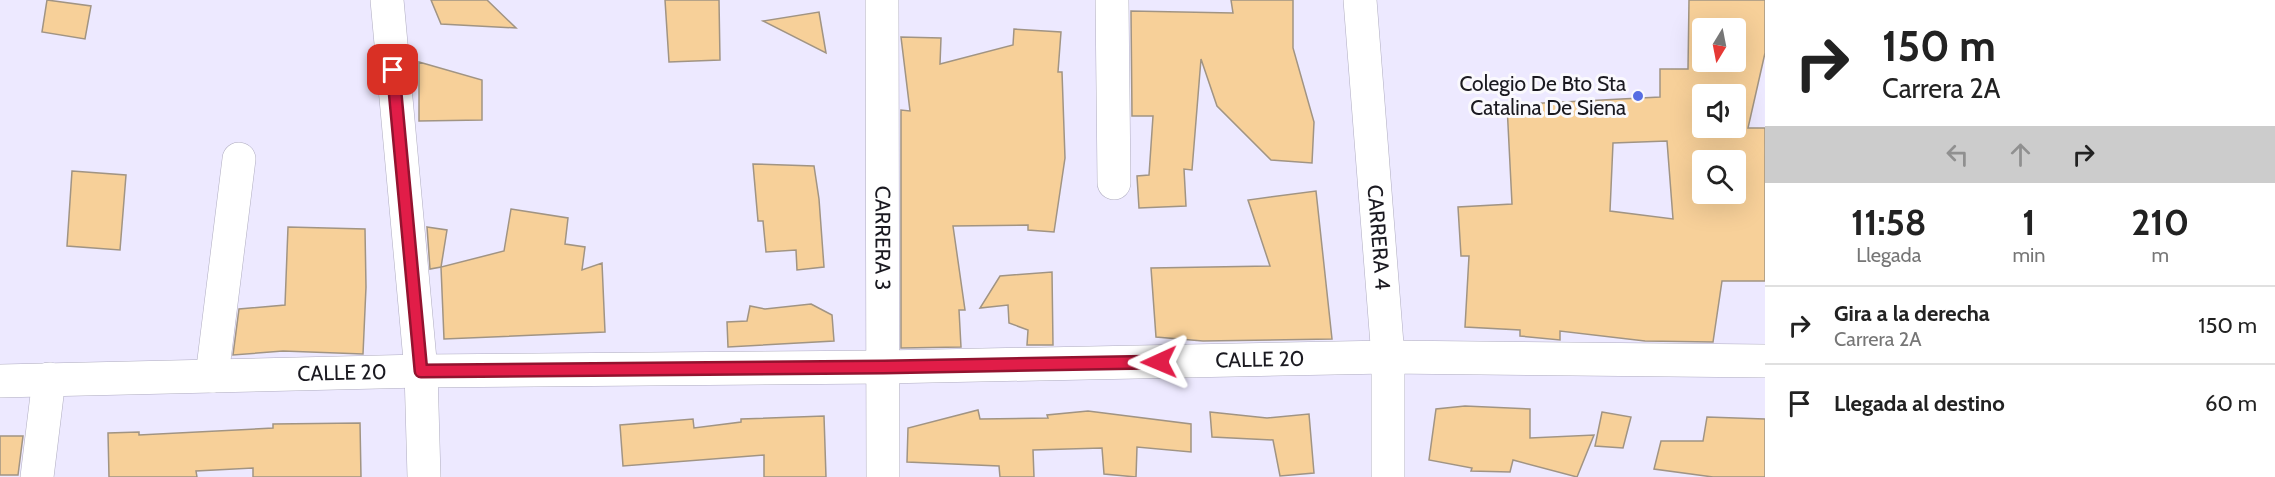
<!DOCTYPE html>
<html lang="es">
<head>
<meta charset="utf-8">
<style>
	body { margin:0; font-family:Cabin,sans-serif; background:#f2f2f2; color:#222; height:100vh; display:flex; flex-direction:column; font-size:22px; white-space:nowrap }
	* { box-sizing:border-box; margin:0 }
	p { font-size:20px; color:#767676 }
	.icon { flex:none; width:33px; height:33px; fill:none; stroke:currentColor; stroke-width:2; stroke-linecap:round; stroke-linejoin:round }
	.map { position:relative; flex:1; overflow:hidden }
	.panel { display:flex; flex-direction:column; background:#fff; width:510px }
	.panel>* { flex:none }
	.hud { background:#fff; color:#222; overflow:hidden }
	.needle { width:39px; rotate:190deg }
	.fabs { position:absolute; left:1692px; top:18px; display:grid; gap:12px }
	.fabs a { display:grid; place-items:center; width:54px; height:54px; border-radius:6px; background:#fff; box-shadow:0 6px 24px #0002; font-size:30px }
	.pin { position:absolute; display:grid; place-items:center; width:51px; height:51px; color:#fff; margin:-26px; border-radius:12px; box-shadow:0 3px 9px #0006 }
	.me { position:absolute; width:66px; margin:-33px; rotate:269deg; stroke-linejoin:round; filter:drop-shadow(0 0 4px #0008) }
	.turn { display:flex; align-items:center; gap:21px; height:126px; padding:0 18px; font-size:27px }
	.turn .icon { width:78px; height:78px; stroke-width:2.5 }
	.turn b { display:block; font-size:42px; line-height:51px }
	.lanes { display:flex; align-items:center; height:57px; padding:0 18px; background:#0003; justify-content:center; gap:30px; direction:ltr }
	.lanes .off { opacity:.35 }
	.eta { display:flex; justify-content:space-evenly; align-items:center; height:102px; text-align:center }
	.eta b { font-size:36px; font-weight:800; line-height:42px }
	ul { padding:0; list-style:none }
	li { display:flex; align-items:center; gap:18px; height:78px; padding:0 18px; border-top:2px solid #e0e0e0 }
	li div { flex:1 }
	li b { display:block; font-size:22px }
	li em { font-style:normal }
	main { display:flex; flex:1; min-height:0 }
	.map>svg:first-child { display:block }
</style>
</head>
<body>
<main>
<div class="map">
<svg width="1765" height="477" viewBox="0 0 1765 477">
	<rect width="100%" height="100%" fill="#ede9ff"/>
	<path fill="#f7d099" stroke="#a19483" stroke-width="1.5" fill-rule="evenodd" d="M 47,0 L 91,6 L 85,39 L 42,32 Z
		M 431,0 L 487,0 L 516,28 L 441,24 Z
		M 665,0 L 719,0 L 720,60 L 669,62 Z
		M 1231,0 L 1293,0 L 1293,48 L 1314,122 L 1312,163 L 1271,160 L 1217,106 L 1201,59 L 1192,170 L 1184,169 L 1186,206 L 1139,208 L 1137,176 L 1149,175 L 1153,116 L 1132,116 L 1131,11 L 1233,13 Z
		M 1689,0 L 1765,0 L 1765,53 L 1748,128 L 1765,128 L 1765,281 L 1722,281 L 1713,342 L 1645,341 L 1560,331 L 1560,340 L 1520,336 L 1520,330 L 1465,327 L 1469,256 L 1461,256 L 1458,207 L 1512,204 L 1507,105 L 1660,97 L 1660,69 L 1688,69 ZM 1702,28 L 1736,28 L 1736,62 L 1702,62 ZM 1702,94 L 1736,94 L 1736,128 L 1702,128 ZM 1667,141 L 1673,219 L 1610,211 L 1613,143 ZM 1702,160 L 1736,160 L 1736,194 L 1702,194 Z
		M 819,12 L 826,53 L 763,21 Z
		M 1014,29 L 1061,32 L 1058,72 L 1062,72 L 1065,158 L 1054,232 L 1028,230 L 1028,225 L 953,226 L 965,310 L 959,310 L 961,347 L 901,348 L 901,110 L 910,111 L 901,37 L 941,38 L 940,64 L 1013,45 Z
		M 419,62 L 482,80 L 482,120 L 419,121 Z
		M 753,164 L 814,166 L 819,199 L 824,267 L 797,270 L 796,250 L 766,252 L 763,221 L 758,221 Z
		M 72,171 L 126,175 L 120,250 L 67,246 Z
		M 1316,191 L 1332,339 L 1203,341 L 1156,337 L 1151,268 L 1270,266 L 1248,200 Z
		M 511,209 L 568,218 L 565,244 L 585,247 L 582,270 L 602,263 L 605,332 L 444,339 L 441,267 L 504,251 Z
		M 288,227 L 365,229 L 366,287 L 363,354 L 283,351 L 233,355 L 239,309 L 285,305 Z
		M 427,227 L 447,230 L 441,267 L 430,269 Z
		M 1052,272 L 1053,345 L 1027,345 L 1028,330 L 1009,323 L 1008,305 L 980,308 L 1000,276 Z
		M 811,304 L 832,315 L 834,341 L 728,347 L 727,322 L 747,321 L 750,306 L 765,309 Z
		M 1465,406 L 1530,409 L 1530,438 L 1594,435 L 1577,477 L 1513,460 L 1510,472 L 1471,471 L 1472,468 L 1429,460 L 1436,409 Z
		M 978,410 L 980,419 L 1048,418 L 1047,415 L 1088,411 L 1191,424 L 1191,452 L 1137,447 L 1136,477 L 1104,474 L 1102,448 L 1033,450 L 1034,477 L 1000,477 L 999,466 L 907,462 L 908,428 Z
		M 1210,412 L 1267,418 L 1309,414 L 1314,473 L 1280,476 L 1273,440 L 1212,437 Z
		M 1602,412 L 1631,417 L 1623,448 L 1595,446 Z
		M 824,416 L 826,477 L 764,477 L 764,455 L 623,466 L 620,425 L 693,419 L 694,428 L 741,422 L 741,419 Z
		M 1707,417 L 1765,419 L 1765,477 L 1713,477 L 1654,469 L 1661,441 L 1703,441 Z
		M 360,423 L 361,477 L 253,477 L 253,468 L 196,471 L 197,477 L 109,477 L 108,433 L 139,432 L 139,435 L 273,428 L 273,424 Z
		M 0,436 L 23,436 L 18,475 L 0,475 Z"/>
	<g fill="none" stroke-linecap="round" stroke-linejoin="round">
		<g stroke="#afacc0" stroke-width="34">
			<g id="minor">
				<path d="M 387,0 L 421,371 L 424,477"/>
				<path id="s1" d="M 882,0 L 883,477"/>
				<path d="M 1112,0 L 1114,183"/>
				<path id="s2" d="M 1360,0 L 1388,357 L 1388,477"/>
				<path d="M 212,376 L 239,159"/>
				<path id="s3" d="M 0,381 L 421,371 L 884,367 L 1388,357 L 1765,361"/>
				<path d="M 37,477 L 49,379"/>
			</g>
		</g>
		<use href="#minor" stroke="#fff" stroke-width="33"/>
	</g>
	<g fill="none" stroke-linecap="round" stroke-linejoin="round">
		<g stroke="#92132f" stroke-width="15">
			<path id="route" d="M 393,70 L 421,371 L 884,367 L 1159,362"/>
		</g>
		<use href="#route" stroke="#e11d48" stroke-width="10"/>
	</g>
	<circle fill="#576de3" stroke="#faf9fd" stroke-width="2" cx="1638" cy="96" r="6"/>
	<g text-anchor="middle" stroke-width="6" stroke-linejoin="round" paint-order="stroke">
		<g font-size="21" fill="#1a1920" stroke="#faf9fd" text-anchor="end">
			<text x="1626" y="91">Colegio De Bto Sta<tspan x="1626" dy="24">Catalina De Siena</tspan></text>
		</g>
		<g font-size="21" fill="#1a1920" stroke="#faf9fd">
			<text dy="7" stroke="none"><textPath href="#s2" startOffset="238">CARRERA 4</textPath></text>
			<text dy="7" stroke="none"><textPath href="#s1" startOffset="238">CARRERA 3</textPath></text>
			<text dy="7" stroke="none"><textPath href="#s3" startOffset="1260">CALLE 20</textPath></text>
			<text dy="7" stroke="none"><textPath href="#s3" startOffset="342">CALLE 20</textPath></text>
		</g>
	</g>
</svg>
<div class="fabs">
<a><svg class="needle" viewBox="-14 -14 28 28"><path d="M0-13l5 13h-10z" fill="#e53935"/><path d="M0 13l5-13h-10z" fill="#767676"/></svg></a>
<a><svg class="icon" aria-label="sound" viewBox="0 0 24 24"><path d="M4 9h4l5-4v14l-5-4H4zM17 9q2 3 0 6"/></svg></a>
<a><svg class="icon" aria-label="search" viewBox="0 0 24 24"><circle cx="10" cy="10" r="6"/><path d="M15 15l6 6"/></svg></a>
</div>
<div class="pin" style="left:393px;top:70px;background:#d93025"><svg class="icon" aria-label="arrive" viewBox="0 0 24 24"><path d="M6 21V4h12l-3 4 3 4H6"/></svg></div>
<svg class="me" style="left:1159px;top:362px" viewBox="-20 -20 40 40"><path d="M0-17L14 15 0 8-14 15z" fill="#e11d48" stroke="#fff" stroke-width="4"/></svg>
</div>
<section class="panel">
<div class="hud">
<div class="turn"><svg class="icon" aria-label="right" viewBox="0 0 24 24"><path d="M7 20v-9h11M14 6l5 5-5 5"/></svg><div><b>150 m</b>Carrera 2A</div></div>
<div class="lanes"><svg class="icon off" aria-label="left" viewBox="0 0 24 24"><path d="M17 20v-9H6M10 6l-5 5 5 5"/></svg><svg class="icon off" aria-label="ahead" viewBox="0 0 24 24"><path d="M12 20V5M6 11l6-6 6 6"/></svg><svg class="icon" aria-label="right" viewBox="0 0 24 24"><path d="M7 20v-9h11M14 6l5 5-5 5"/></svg></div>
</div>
<div class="eta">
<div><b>11:58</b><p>Llegada</p></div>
<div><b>1</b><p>min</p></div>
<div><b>210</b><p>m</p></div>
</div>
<ul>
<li><svg class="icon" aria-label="right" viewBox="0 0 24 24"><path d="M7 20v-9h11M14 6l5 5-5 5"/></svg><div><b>Gira a la derecha</b><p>Carrera 2A</p></div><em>150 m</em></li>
<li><svg class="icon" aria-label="arrive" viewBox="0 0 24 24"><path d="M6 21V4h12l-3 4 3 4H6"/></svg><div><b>Llegada al destino</b></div><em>60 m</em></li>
</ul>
</section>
</main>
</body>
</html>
